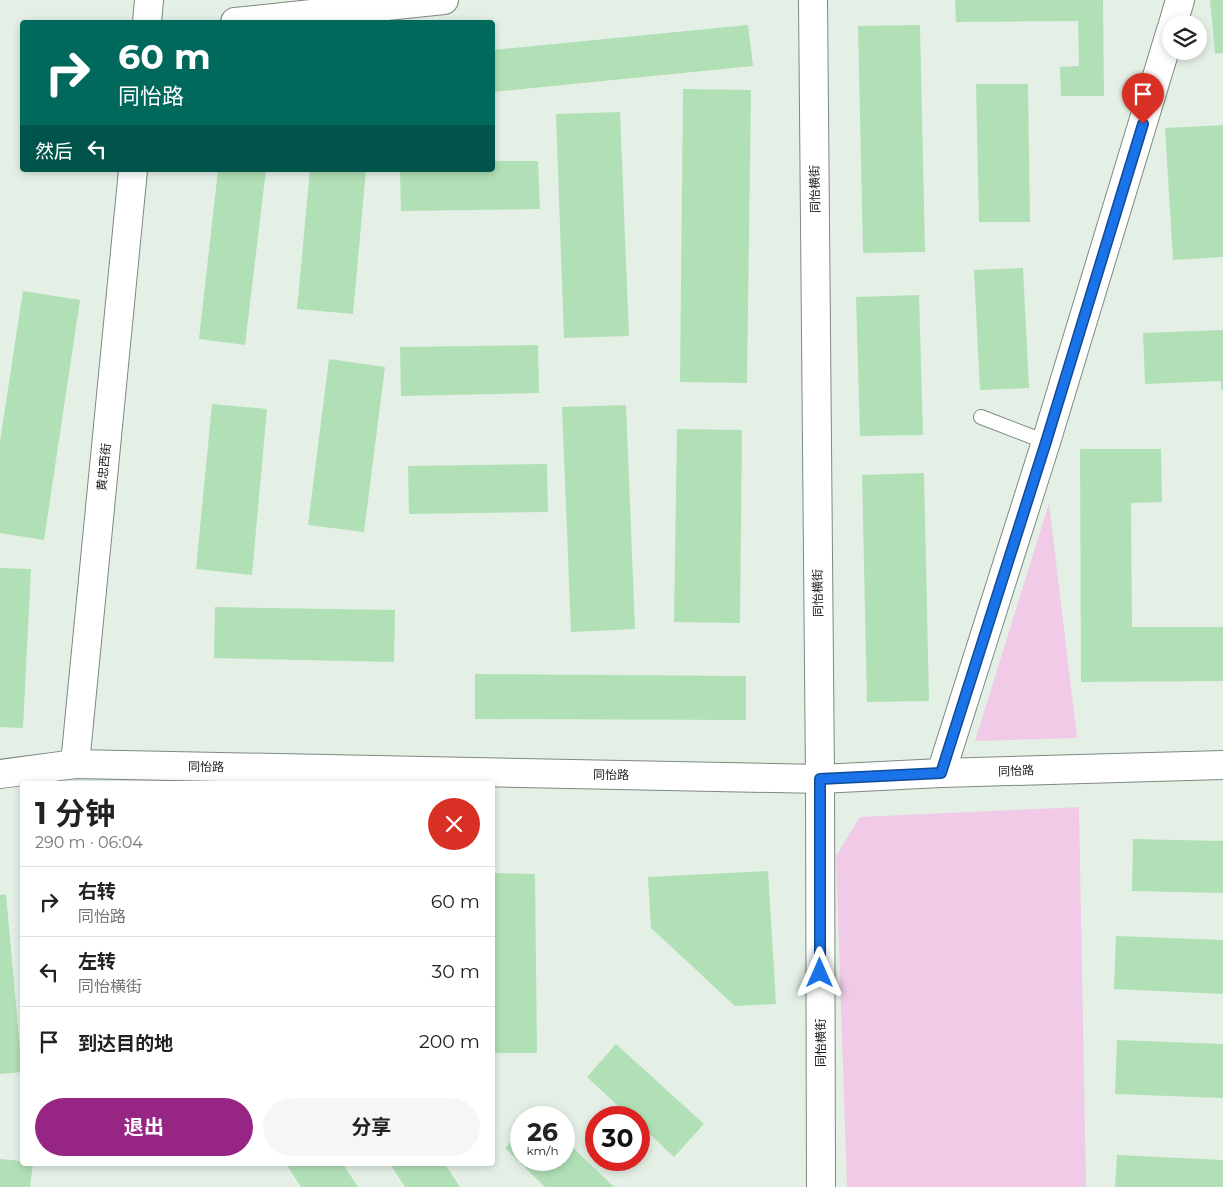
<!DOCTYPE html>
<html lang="zh">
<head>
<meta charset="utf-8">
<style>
	body { margin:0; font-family:Montserrat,"Noto Sans SC",sans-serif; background:#f6f6f6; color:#222; height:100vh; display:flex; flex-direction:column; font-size:19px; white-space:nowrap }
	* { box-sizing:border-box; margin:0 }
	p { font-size:16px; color:#767676 }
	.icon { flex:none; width:28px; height:28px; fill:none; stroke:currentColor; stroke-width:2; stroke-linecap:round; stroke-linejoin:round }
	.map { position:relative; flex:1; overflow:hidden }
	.sheet { position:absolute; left:20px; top:781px; width:475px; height:385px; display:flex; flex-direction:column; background:#fff; border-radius:5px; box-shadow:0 2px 8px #0003 }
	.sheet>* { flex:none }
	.hud { position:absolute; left:20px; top:20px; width:475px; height:152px; border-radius:5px; box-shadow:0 2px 8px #0003; background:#00695c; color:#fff; overflow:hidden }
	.fabs { position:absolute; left:1162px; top:15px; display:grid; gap:10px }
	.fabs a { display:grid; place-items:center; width:45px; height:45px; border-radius:50%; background:#fff; box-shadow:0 2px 8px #0003; font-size:25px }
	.speed { position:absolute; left:510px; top:1106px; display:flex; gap:10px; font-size:25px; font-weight:700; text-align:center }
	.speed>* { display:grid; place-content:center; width:65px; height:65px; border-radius:50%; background:#fff; box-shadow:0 2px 8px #0003; line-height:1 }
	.speed small { font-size:12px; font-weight:400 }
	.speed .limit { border:8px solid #d22; background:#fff; color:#111 }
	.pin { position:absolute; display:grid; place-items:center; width:42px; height:42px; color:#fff; margin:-51px -21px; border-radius:50% 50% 50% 0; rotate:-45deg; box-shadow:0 0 5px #0007 }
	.pin .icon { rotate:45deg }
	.me { position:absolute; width:55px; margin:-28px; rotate:0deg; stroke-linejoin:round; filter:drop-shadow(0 0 4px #0008) }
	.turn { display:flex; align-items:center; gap:18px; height:105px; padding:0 15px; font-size:22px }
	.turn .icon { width:65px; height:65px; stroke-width:2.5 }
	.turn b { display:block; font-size:35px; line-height:42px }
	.then { display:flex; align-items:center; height:48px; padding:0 15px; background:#0003; gap:10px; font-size:19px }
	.round { display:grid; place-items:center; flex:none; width:52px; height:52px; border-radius:26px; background:#f6f6f6 }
	.summary { display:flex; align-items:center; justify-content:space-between; height:85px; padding:0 15px }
	h1 { font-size:30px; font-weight:700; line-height:38px }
	.cta { display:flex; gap:10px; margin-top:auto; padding:10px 15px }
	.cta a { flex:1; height:58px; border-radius:30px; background:#972584; color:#fff; font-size:20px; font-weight:700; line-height:58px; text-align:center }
	.cta a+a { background:#f6f6f6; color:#222 }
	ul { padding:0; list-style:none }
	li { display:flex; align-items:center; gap:15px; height:70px; padding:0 15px; border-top:1px solid #e0e0e0 }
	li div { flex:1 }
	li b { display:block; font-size:19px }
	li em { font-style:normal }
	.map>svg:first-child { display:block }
</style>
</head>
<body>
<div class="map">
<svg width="1223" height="1187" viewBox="0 0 1223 1187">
	<rect width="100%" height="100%" fill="#e4f0e5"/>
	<path fill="#f1cae7" d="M 1049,503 L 1077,738 L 975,741 Z
		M 1079,807 L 1086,1187 L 847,1187 L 836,856 L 860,817 Z"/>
	<path fill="#b1e0b6" d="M 955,0 L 1103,0 L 1104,96 L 1061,96 L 1060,67 L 1079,66 L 1078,21 L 956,22 Z
		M 1210,0 L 1223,0 L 1223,53 L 1215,54 Z
		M 748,25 L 753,66 L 492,92 L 492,50 Z
		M 920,25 L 925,252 L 863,253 L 858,26 Z
		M 976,84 L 1028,84 L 1030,222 L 979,222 Z
		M 683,89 L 751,90 L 747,383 L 680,382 Z
		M 620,112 L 629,336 L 564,338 L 556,114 Z
		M 1223,125 L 1223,257 L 1173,260 L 1165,128 Z
		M 492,161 L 538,161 L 540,209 L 401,211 L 400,170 L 492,170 Z
		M 218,170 L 266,170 L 245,345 L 199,339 Z
		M 310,170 L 366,170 L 353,314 L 297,309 Z
		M 1023,268 L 1029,388 L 980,390 L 974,270 Z
		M 23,291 L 80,300 L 44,540 L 0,533 L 0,441 Z
		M 919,295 L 923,435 L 860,436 L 856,297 Z
		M 1223,330 L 1223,390 L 1221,390 L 1221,381 L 1145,384 L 1143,333 Z
		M 538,345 L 539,393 L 401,396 L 400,347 Z
		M 329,359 L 385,367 L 364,532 L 308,525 Z
		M 212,404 L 267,409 L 252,575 L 196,569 Z
		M 626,405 L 635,629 L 571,632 L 562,407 Z
		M 677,429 L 742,430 L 740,623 L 674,622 Z
		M 1080,449 L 1161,449 L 1162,502 L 1131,503 L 1132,627 L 1223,627 L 1223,681 L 1081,682 Z
		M 547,464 L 548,512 L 409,514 L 408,466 Z
		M 924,473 L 929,701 L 867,702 L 862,475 Z
		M 0,568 L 31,569 L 23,728 L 0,727 Z
		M 215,607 L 395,610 L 394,662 L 214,658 Z
		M 475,674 L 746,676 L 746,720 L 475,719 Z
		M 1133,839 L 1223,841 L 1223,893 L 1132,891 Z
		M 768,871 L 776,1004 L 735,1006 L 651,928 L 648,877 Z
		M 492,873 L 535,874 L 537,1053 L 492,1053 Z
		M 6,894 L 22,1072 L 0,1074 L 0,895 Z
		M 1116,936 L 1223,940 L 1223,994 L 1114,989 Z
		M 1117,1040 L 1223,1044 L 1223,1098 L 1115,1094 Z
		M 616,1044 L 704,1124 L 674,1157 L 639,1124 L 639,1118 L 631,1118 L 587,1077 Z
		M 521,1131 L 521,1160 L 564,1160 L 564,1139 L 614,1187 L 545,1187 L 505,1148 Z
		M 1117,1155 L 1223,1160 L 1223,1187 L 1115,1187 Z
		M 0,1159 L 22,1161 L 22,1164 L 33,1164 L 30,1187 L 0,1187 Z
		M 286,1164 L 343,1164 L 358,1187 L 301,1187 Z
		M 390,1164 L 445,1164 L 460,1187 L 405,1187 Z"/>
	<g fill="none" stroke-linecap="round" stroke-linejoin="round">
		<g stroke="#7e897f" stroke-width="16">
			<path id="service" d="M 981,417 L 1046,442"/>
		</g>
		<g stroke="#7e897f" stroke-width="30">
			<path id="minor" d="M 813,0 L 820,779 L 821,1187
				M 147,22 L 149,0
				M 235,22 L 444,0
				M 1173,24 L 1180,0
				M 75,764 L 133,170
				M 941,773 L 1046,442 L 1171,30"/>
		</g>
		<g stroke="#7e897f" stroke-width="30">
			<path id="tertiary" d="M 0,774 L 75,764 L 820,779 L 941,773 L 1223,765"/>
		</g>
		<use href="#service" stroke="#fff" stroke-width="14"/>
		<use href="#minor" stroke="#fff" stroke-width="28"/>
		<use href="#tertiary" stroke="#fff" stroke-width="28"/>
	</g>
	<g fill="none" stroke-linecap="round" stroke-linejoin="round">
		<g stroke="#114b97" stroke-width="12">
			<path id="route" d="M 820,973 L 820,779 L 941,773 L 1046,442 L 1143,124"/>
		</g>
		<use href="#route" stroke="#1a73e8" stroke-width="9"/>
	</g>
	<g text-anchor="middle" stroke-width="4.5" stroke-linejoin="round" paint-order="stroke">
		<g font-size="12" fill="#151915" stroke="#fff">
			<text transform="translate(815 189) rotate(-91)" y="4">同怡横街</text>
			<text transform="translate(104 467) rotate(-84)" y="4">黄忠西街</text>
			<text transform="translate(818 593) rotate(-91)" y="4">同怡横街</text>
			<text transform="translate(206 767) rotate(1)" y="4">同怡路</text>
			<text transform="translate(1016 771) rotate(-2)" y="4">同怡路</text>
			<text transform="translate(611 775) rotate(1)" y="4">同怡路</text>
			<text transform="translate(821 1043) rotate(-90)" y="4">同怡横街</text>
		</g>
	</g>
</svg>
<div class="fabs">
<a><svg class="icon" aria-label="layers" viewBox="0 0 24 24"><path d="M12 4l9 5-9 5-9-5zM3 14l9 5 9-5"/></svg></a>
</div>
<div class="speed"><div>26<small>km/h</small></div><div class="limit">30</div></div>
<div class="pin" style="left:1143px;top:124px;background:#d93025"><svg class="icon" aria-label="arrive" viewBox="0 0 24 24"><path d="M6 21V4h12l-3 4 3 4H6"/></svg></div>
<svg class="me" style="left:820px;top:973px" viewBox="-20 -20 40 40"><path d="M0-17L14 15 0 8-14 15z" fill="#1a73e8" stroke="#fff" stroke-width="4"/></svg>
<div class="hud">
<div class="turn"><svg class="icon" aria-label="right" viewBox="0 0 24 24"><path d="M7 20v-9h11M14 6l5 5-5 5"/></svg><div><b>60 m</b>同怡路</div></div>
<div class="then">然后<svg class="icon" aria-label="left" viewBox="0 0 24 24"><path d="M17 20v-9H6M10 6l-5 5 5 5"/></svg></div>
</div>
<section class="sheet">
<div class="summary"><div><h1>1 分钟</h1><p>290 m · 06:04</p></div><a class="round" style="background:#d93025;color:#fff"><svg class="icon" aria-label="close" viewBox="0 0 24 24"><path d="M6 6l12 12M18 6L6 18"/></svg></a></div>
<ul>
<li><svg class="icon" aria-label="right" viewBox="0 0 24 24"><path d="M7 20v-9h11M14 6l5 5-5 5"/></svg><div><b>右转</b><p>同怡路</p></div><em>60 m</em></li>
<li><svg class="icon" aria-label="left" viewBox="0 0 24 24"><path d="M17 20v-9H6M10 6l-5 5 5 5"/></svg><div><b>左转</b><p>同怡横街</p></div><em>30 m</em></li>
<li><svg class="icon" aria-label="arrive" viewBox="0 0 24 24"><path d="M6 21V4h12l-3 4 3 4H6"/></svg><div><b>到达目的地</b></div><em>200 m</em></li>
</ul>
<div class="cta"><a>退出</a><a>分享</a></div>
</section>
</div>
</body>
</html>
